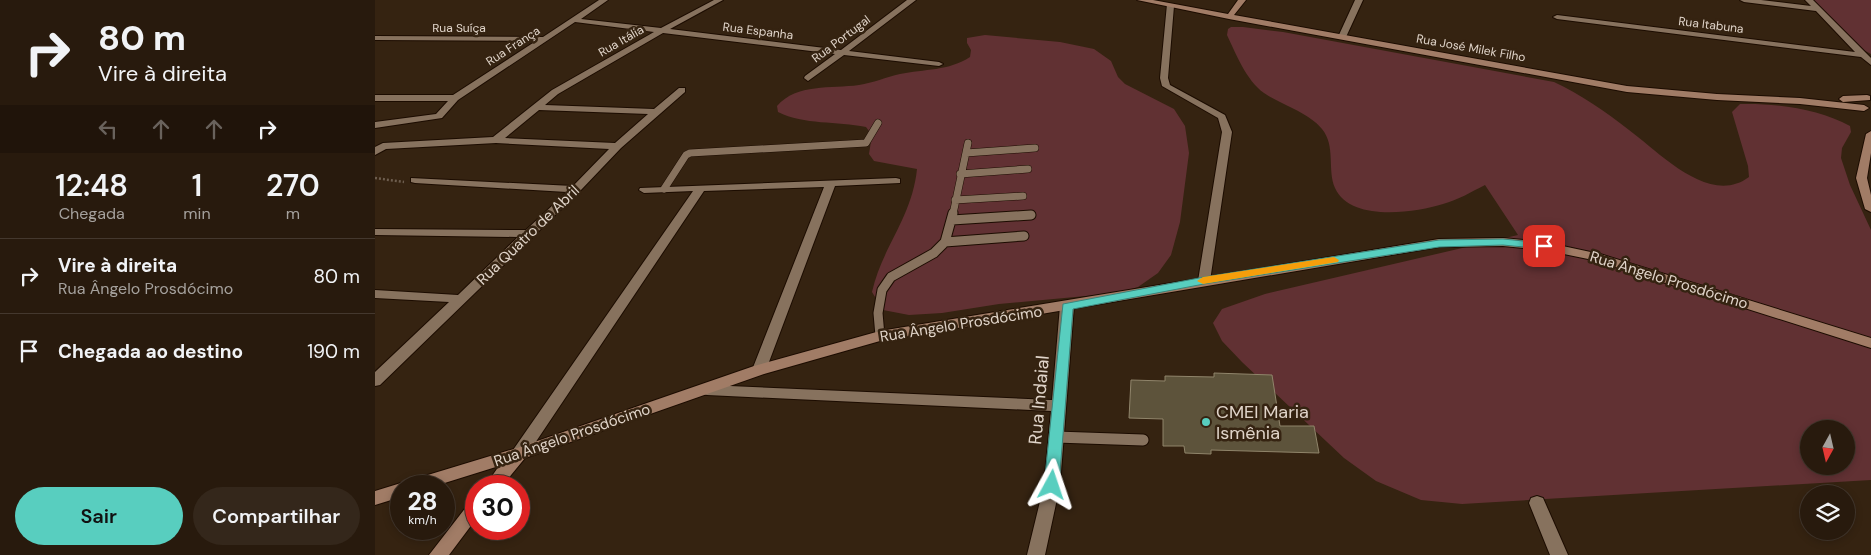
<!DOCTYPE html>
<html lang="pt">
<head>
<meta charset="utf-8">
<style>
	body { margin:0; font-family:"DM Sans",sans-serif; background:#34271b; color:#f1f3f6; height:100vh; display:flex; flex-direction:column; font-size:19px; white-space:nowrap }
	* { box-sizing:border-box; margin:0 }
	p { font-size:16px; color:#a5a19d }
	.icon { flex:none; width:28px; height:28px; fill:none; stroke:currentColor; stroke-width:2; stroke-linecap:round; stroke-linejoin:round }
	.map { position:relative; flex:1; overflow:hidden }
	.panel { display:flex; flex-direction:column; background:#281a0d; width:375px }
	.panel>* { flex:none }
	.top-card { background:#281a0d; color:#f1f3f6; overflow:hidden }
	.needle { width:32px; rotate:188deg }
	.fabs { position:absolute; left:1425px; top:420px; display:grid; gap:10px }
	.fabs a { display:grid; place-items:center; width:55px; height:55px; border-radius:50%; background:#281a0d; box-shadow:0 2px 8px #0003,0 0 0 1px #44382e; font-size:25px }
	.speed { position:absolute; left:15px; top:475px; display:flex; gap:10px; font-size:25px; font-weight:700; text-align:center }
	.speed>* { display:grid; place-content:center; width:65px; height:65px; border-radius:50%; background:#281a0d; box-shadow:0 2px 8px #0003,0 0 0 1px #44382e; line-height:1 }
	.speed small { font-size:12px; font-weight:400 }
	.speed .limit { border:8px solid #d22; background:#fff; color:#111 }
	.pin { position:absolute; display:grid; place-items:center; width:42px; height:42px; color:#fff; margin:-21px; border-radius:10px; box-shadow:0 2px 8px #0006 }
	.me { position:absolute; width:55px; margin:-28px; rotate:5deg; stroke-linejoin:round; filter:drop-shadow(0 0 4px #0008) }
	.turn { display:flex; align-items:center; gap:18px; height:105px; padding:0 15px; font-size:22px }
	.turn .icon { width:65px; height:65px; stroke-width:2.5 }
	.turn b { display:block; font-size:35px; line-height:42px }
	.lanes { display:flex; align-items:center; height:48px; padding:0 15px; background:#0003; justify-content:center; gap:25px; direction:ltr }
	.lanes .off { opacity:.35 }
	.eta { display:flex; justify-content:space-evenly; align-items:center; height:85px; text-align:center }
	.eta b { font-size:30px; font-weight:600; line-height:35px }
	.button { display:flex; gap:10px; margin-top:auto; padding:10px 15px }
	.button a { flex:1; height:58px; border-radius:30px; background:#58cebf; color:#111; font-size:20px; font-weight:600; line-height:58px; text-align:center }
	.button a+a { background:#34271b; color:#f1f3f6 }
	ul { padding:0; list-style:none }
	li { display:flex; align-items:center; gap:15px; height:75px; padding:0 15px; border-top:1px solid #44382e }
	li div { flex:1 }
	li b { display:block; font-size:19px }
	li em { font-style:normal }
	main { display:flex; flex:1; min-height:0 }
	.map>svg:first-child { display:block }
</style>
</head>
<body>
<main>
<section class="panel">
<div class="top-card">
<div class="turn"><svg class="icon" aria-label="right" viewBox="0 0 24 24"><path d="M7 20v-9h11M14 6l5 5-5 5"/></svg><div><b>80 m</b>Vire à direita</div></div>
<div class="lanes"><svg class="icon off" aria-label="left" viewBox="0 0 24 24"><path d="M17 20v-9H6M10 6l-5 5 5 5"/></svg><svg class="icon off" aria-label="ahead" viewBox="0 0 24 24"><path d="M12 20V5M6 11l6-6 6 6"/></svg><svg class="icon off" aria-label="ahead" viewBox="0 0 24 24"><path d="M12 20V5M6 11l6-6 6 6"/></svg><svg class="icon" aria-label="right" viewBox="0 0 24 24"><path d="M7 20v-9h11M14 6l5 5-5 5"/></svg></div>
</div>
<div class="eta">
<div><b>12:48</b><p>Chegada</p></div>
<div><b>1</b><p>min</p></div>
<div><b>270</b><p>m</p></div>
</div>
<ul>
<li><svg class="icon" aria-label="right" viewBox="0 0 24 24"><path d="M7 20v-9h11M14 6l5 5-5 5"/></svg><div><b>Vire à direita</b><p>Rua Ângelo Prosdócimo</p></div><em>80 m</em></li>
<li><svg class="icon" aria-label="arrive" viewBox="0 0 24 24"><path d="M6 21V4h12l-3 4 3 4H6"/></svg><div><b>Chegada ao destino</b></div><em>190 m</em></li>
</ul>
<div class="button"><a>Sair</a><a>Compartilhar</a></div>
</section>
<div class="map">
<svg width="1496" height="555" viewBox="0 0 1496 555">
	<rect width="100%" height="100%" fill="#352311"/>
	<path fill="#613133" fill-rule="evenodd" d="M 1436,0 L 1496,0 L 1496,54 L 1477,44 Z
		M 856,27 L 868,27 L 908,32 L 1179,82 C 1205,94 1231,112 1254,130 C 1283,151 1334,207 1374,177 L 1373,166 L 1357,112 L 1365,104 C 1400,103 1444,109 1475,126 L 1476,132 L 1467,148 L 1466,158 L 1475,185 L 1496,230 L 1496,480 L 1087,504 L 1046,500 L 1001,481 L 969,458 L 867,362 L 847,341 L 838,323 L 847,309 L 890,294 L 1143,235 L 1110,185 C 1096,192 1083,200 1068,204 C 1039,213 975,222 960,188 C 952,170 961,146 947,129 C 933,112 906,105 889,93 C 871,80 861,54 852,35 L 853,29 ZM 1434,429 L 1471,429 L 1471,466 L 1434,466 Z
		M 610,35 L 685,42 L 719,49 L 736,61 L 743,77 L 750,84 L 799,109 L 810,126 L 814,153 L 805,222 L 796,255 L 783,273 L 763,287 L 743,293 L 624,304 L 567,313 L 534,315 L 508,310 L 497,292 C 507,247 537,218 542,169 L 499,161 L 494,154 L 497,135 L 491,127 C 462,121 429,125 403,112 L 402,106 C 422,83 456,89 484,85 C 498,83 511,77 525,74 C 549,69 574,71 595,57 L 596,50 L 592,43 L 592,38 Z"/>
	<path fill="#5d533b" stroke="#90856b" d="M 839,373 L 897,375 L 905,426 L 939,426 L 944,453 L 836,450 L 836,454 L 810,453 L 809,446 L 788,446 L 788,419 L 754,418 L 756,380 L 790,381 L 790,376 L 839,377 Z"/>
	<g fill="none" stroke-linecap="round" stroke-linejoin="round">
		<g stroke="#1c0c00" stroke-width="8">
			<path id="lane-far2" d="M 591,153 L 660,148
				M 585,174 L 653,169
				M 289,189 L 311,155 L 315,153 L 491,143 L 503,123
				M 580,200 L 648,196
				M 578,214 L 593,143"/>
		</g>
		<g stroke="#1c0c00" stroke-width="11">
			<path id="lane-far1" d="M 577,220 L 656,215
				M 570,242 L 649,236
				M 505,336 L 503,313 L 507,290 L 516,277 L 559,253 L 570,242 L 578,213"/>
		</g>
		<g stroke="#1c0c00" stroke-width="13">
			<path id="lane" d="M 681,437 L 768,440"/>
		</g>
		<g stroke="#1c0c00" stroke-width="2">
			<path id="street" d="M 224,0 L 233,0 L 206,19 L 286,28 L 339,0 L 348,0 L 295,29 L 466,50 L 532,0 L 541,0 L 474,51 L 564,62 L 568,64 L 564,66 L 469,55 L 433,81 L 429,78 L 430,76 L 460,54 L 288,33 L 183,94 L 170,105 L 279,109 L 304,88 L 310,88 L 310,92 L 246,148 L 205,191 L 5,385 L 0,386 L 0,372 L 74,302 L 0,298 L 0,290 L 83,295 L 143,237 L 0,235 L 0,229 L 151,230 L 192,192 L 40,183 L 36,182 L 36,178 L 198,186 L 234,149 L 121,143 L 11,149 L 0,155 L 0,147 L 8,143 L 118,137 L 177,90 L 279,32 L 200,22 L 83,100 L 67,118 L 0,128 L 0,122 L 61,114 L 73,101 L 0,101 L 0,95 L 78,95 L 161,41 L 0,40 L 0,36 L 168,37 ZM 164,110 L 273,114 L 240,143 L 130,138 Z
				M 980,0 L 988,0 L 971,37 L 964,39 L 963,37 Z
				M 1365,0 L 1386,0 L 1436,6 L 1430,0 L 1438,0 L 1496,58 L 1496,65 L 1486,57 L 1182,19 L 1178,17 L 1182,15 L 1480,52 L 1441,11 L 1369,2 Z
				M 792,4 L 799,6 L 793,78 L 795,85 L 850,115 L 857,132 L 835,281 L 829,285 L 823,281 L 847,132 L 843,118 L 787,86 L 785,78 Z
				M 521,178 L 525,179 L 525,183 L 460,186 L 391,370 L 389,374 L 379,374 L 377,370 L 449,187 L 329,191 L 150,458 L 144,460 L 138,458 L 136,454 L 138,450 L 318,191 L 269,193 L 264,190 L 265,188 Z
				M 692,302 L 699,306 L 685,485 L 670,555 L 652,555 L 669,485 L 676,411 L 332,395 L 327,394 L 325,390 L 327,386 L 332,385 L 677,400 L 685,306 Z
				M 1162,496 L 1168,498 L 1193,555 L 1175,555 L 1154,503 L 1156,498 Z"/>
		</g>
		<g stroke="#1c0c00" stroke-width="2">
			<path id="secondary" d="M 762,0 L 778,0 L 853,14 L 863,0 L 871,0 L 859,15 L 1252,86 L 1342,94 L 1425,98 L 1489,105 L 1494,108 L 1489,111 L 1425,104 L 1342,100 L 1252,92 L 854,19 Z
				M 1492,95 L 1495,96 L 1495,100 L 1468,102 L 1464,99 L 1468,96 Z
				M 1496,131 L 1496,153 L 1492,178 L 1496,195 L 1496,212 L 1490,209 L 1481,178 L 1491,134 Z
				M 1128,238 L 1169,242 L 1225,254 L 1496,338 L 1496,348 L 1218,260 L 1169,250 L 1128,246 L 1064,247 L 505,341 L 389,374 L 150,458 L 127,486 L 110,486 L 124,466 L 60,486 L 26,486 L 26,497 L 0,505 L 0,491 L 26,483 L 31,485 L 33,481 L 142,448 L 379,366 L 505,331 L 1064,239 Z
				M 101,500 L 101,519 L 74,555 L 54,555 L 95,502 Z"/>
		</g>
		<path stroke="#6e5e4f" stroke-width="2.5" stroke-dasharray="2 2" stroke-linecap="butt" d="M 0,178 L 29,182"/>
		<use href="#lane-far2" stroke="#87725e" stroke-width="7"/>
		<use href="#lane-far1" stroke="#87725e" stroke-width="9"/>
		<use href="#lane" stroke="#87725e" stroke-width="11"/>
		<use href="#street" fill="#87725e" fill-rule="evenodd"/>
		<use href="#secondary" fill="#a17c66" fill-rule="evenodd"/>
	</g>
	<path fill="#58cebf" stroke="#39867c" d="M 1128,239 L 1169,243 L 1175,246 L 1169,249 L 1128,245 L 1064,247 L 829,284 L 698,309 L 684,485 L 682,489 L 677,491 L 671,489 L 669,485 L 688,304 L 829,277 L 1064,240 Z"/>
	<path fill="#f59e0b" d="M 959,257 L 964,260 L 963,262 L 828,284 L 822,281 L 828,277 Z"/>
	<circle fill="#58cebf" stroke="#352311" stroke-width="2" cx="831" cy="422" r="5"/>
	<g text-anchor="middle" stroke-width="5" stroke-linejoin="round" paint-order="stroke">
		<g font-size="12" fill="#e0d4c9" stroke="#352311">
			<text transform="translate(1336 25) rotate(7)" y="4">Rua Itabuna</text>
			<text x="84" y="32">Rua Suíça</text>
			<text transform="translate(383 31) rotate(7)" y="4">Rua Espanha</text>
			<text transform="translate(466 39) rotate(-37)" y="4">Rua Portugal</text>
			<text transform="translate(246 41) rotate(-30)" y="4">Rua Itália</text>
			<text transform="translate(138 46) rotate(-33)" y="4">Rua França</text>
			<text transform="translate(1096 48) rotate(10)" y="4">Rua José Milek Filho</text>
		</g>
		<g font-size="15" fill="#e0d4c9" stroke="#352311">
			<text transform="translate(153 235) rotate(-44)" y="5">Rua Quatro de Abril</text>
			<text transform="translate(1294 280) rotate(17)" y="5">Rua Ângelo Prosdócimo</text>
			<text transform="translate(586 324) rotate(-9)" y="5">Rua Ângelo Prosdócimo</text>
			<text transform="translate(197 435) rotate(-19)" y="5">Rua Ângelo Prosdócimo</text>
		</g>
		<g font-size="18" fill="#e0d4c9" stroke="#352311">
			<text transform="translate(664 400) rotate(-85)" y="6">Rua Indaial</text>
		</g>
		<g font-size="18" fill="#e0d4c9" stroke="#352311" text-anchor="start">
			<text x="841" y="418">CMEI Maria<tspan x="841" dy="21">Ismênia</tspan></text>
		</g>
	</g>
</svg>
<div class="fabs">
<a><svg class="needle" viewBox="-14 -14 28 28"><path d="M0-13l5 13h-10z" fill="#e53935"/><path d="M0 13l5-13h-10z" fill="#a5a19d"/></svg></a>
<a><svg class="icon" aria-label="layers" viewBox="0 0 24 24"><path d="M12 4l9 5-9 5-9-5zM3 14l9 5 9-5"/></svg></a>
</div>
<div class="speed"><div>28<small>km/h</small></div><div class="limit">30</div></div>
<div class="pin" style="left:1169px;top:246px;background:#d93025"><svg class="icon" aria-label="arrive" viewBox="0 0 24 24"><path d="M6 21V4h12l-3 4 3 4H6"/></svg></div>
<svg class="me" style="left:677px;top:485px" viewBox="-20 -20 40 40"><path d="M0-17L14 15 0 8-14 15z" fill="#58cebf" stroke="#fff" stroke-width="4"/></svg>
</div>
</main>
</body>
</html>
